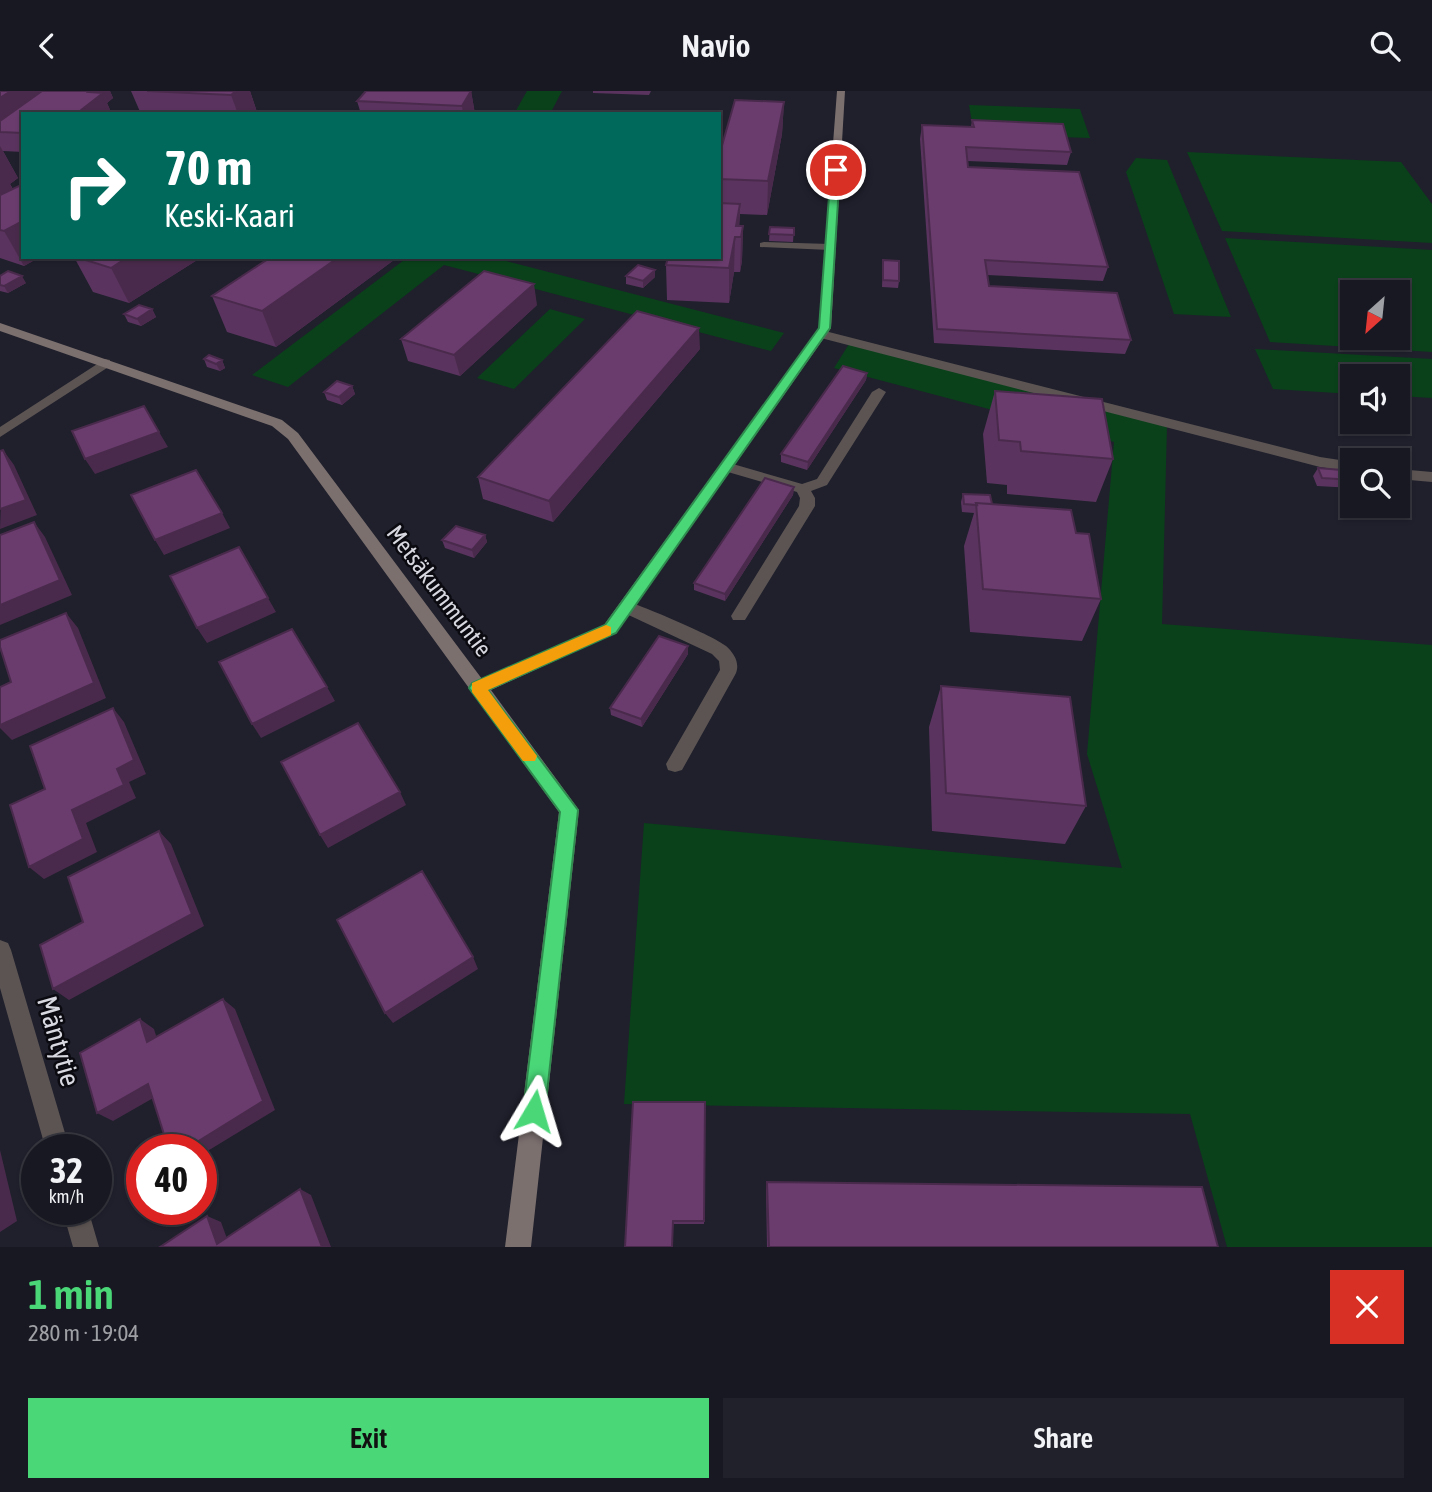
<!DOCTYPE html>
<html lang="en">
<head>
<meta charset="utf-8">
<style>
	body { margin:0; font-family:"Asap Condensed",sans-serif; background:#20212a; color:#f1f3f6; height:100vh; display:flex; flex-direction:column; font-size:26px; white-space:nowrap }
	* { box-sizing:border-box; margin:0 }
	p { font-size:23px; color:#9ea0a5 }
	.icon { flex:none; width:38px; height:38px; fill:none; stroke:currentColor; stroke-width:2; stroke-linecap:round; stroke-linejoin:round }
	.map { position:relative; height:1156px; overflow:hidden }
	.details { display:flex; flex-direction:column; background:#171821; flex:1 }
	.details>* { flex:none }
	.guide { position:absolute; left:21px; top:21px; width:700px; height:147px; border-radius:0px; box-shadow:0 2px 5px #0004,0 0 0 2px #36373f; background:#00695c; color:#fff; overflow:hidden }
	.needle { width:46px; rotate:207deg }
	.buttons { position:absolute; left:1340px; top:189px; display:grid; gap:14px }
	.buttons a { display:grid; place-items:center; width:70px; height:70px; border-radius:0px; background:#171821; box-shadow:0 2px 5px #0004,0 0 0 2px #36373f; font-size:35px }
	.speed { position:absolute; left:21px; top:1043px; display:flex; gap:14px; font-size:35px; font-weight:700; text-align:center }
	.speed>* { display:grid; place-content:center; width:91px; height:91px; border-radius:50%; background:#171821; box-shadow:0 2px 5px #0004,0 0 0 2px #36373f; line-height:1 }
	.speed small { font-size:18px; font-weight:400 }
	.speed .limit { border:10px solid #d22; background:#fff; color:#111 }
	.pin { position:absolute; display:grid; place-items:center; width:60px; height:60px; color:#fff; margin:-30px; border:4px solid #fff; border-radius:50%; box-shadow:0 2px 7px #0007 }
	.me { position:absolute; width:77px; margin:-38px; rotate:7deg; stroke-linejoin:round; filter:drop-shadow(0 0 5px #0008) }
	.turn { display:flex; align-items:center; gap:24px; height:147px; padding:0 28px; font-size:32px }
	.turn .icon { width:91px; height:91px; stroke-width:2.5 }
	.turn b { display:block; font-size:49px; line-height:60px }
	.round { display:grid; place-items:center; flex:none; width:74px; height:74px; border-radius:0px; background:#20212a }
	.overview { display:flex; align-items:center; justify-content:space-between; height:119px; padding:0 28px }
	h1 { font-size:42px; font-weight:600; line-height:52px; color:#49d778 }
	.cta { display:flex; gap:14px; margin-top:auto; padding:14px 28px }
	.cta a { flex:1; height:80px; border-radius:0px; background:#49d778; color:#111; font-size:28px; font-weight:600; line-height:80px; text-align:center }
	.cta a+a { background:#20212a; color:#f1f3f6 }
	header { display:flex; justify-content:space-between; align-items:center; height:91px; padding:0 28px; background:#171821; font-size:32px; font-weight:600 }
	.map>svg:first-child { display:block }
</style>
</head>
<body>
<header><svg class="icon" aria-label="back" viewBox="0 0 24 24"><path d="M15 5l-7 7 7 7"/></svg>Navio<svg class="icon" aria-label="search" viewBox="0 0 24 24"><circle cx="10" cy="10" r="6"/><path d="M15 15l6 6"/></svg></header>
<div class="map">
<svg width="1432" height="1156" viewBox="0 0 1432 1156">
	<rect width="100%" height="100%" fill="#1f202c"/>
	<path fill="#0a411a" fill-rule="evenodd" d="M 527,0 L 562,0 L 550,23 L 514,23 Z
		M 969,14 L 1080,18 L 1090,47 L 974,43 Z
		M 1187,61 L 1401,71 L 1432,113 L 1432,152 L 1222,140 Z
		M 1136,67 L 1167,69 L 1231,226 L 1174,223 L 1126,81 Z
		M 1225,147 L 1432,159 L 1432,261 L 1270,251 ZM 1353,201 L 1398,201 L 1398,247 L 1353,247 Z
		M 408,166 L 491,166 L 784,242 L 771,260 L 444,174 L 288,296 L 252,284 Z
		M 550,218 L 585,228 L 514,298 L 477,287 Z
		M 849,253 L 1167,334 L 1162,533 L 1432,554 L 1432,1156 L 1227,1156 L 1190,1023 L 624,1013 L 644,732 L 1122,777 L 1087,663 L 1114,351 L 834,277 Z
		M 1255,258 L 1432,268 L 1432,307 L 1398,305 L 1398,285 L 1353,285 L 1353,303 L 1273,298 Z"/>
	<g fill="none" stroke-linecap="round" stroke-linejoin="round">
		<path fill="#5c5453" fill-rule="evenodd" d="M 764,151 L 830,153 L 836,156 L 830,159 L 760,156 L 760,152 Z
			M 821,239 L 1320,366 L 1353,371 L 1353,381 L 1320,376 L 817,246 L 817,240 Z
			M 879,297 L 886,301 L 827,394 L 811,400 L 815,407 L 815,415 L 745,529 L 733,529 L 731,525 L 799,415 L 800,407 L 797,401 L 721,379 L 719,376 L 726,371 L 802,393 L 817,388 L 872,301 Z
			M 1398,378 L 1432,381 L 1432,391 L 1398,388 Z
			M 626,510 C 643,515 714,545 726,555 C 734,562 741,573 735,584 L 682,679 L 675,681 L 668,679 L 666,673 L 720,579 L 719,570 L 712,563 L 620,520 L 618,516 Z"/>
		<path fill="#5c5453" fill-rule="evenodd" d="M 105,268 L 110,269 L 110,275 L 0,346 L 0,336 Z
			M 0,849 L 8,852 L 11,859 L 70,1059 L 46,1059 L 0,897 Z
			M 62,1118 L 88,1118 L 99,1156 L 73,1156 Z"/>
		<path fill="#7c706f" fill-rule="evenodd" d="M 837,0 L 845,0 L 831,237 L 616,542 L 491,599 L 579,719 L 531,1156 L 505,1156 L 559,721 L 288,348 L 272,335 L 0,240 L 0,232 L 282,329 L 298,342 L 482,588 L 604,534 L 819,237 Z"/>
	</g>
	<path fill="#5a345e" d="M 0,0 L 110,0 L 113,7 L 107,12 L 111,21 L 109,23 L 23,23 L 23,61 L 3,60 L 18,87 L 10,93 L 13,98 L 23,166 L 40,166 L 24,175 L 0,167 Z
		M 131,0 L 250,0 L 257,21 L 256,23 L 141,23 Z
		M 471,0 L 475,23 L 361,23 L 357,10 Z
		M 593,0 L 651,0 L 649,4 L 593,2 Z
		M 784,11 L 782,43 L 767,124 L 740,123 L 739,135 L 743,135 L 742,170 L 740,181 L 734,181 L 729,212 L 667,209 L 666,174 L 719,166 L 719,65 Z
		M 972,29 L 1071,61 L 1067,74 L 967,70 L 968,76 L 1108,176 L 1103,190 L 987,184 L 989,195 L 1131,249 L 1125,263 L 934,252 L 920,48 L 922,34 L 971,36 Z
		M 770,136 L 794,137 L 793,151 L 769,150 Z
		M 74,166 L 202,166 L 129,212 L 93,201 Z
		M 271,166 L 393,166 L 394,169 L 276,256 L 227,241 L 212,205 Z
		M 883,169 L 899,190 L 898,197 L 882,196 Z
		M 655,179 L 655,186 L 643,197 L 626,193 L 626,185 Z
		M 0,185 L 26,192 L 8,202 L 0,200 Z
		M 537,214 L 460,285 L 408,270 L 401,248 Z
		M 152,218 L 156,226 L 141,235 L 128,231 L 124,223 Z
		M 700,258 L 553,431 L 483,408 L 478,386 Z
		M 204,268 L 222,269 L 225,277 L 220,280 L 207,276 Z
		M 867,282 L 866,289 L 807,379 L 781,371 L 781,363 Z
		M 352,295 L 355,303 L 342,314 L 327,309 L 324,301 Z
		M 995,300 L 1113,368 L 1096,411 L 1007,403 L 1007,394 L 987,392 L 983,343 Z
		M 1318,377 L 1353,380 L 1353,397 L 1317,395 L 1313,385 Z
		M 794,396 L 793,404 L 725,510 L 694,499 L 694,492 Z
		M 963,403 L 1076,442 L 1101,508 L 1082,550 L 970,541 L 964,455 L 974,422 L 962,421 L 961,411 Z
		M 485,444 L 487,451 L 474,467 L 445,457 L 442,449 Z
		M 688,555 L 688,563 L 642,636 L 611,624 L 610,617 Z
		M 941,595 L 1086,715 L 1065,753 L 932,740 L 929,636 Z
		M 705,1011 L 704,1133 L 673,1133 L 673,1156 L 625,1156 Z
		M 767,1091 L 1218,1156 L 767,1156 L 766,1098 Z"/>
	<path fill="#4a2a4c" d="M 11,0 L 47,0 L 0,34 L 0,7 Z
		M 89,0 L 110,0 L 113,7 L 107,12 L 111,21 L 109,23 L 76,23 Z
		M 223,0 L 250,0 L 257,21 L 256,23 L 238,23 L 231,4 Z
		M 471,0 L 475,23 L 463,23 L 462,15 Z
		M 784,11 L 782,43 L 767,124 L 768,90 Z
		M 0,55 L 18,87 L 10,93 L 13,99 L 0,110 Z
		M 740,113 L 739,146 L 736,135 Z
		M 23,130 L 23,166 L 40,166 L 24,175 L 4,140 Z
		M 743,135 L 742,170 L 740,181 L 741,146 Z
		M 735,146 L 734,181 L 729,212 L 729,177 Z
		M 128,166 L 202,166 L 129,212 L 111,177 Z
		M 339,166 L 393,166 L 394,169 L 276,256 L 262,220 Z
		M 655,179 L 655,186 L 643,197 L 643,190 Z
		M 22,185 L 26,192 L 8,202 L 4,195 Z
		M 534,193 L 537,214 L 460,285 L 454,264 Z
		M 152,218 L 156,226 L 141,235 L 137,228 Z
		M 699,237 L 700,258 L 553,431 L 549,410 Z
		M 222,269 L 225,277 L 220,280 L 216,273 Z
		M 867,282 L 866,289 L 807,379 L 808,371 Z
		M 352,295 L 355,303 L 342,314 L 339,306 Z
		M 159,341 L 168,356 L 95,383 L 85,368 Z
		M 3,359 L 14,374 L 37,424 L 0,438 Z
		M 794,396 L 793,404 L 725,510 L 725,503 Z
		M 222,422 L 230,437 L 164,464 L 155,449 Z
		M 34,431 L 45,446 L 72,504 L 0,534 L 0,514 Z
		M 485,444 L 487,451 L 474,467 L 472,459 Z
		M 268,507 L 276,521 L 207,552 L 197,537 Z
		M 66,522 L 78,537 L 106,607 L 12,649 L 0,637 L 0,634 Z
		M 688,555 L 688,563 L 642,636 L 641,628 Z
		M 327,596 L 335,610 L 261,647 L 252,633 Z
		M 113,617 L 124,631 L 146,683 L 129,691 L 136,707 L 86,732 L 97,761 L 44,788 L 29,776 L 72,719 L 117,678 Z
		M 400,701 L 406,714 L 328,757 L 320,744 Z
		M 159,740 L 171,753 L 204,835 L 69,909 L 53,898 Z
		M 473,866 L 478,878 L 393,932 L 385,922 Z
		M 223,908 L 235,918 L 275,1019 L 201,1064 L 201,1059 L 184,1059 Z
		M 140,928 L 154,938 L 161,961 L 147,951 Z
		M 148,993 L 162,1002 L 113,1030 L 97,1022 Z
		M 0,1059 L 17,1130 L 0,1141 Z
		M 300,1098 L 311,1104 L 331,1156 L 322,1156 Z
		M 207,1125 L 221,1131 L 230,1156 L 217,1153 Z"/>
	<path fill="#693c6d" stroke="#4a2a4c" stroke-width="2" d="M 0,0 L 11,0 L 0,7 Z
		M 42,0 L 89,0 L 88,1 L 103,2 L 76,23 L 23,23 L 23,42 L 0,41 L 0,30 Z
		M 147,0 L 236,0 L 231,4 Z
		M 366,0 L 471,0 L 462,15 L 357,10 Z
		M 735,9 L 784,11 L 768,90 L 719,88 L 719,65 Z
		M 972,29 L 1063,33 L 1071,61 L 966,56 L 968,76 L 1079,81 L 1108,176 L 985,169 L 989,195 L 1117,202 L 1131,249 L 937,238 L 922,34 L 974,36 Z
		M 23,93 L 23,130 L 4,140 L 0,139 L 0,104 Z
		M 719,112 L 740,113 L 736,135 L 743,135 L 741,146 L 735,146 L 729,177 L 666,174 L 668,166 L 719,166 Z
		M 770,136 L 794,137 L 794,144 L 769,143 Z
		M 76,166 L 128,166 L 111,177 Z
		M 271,166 L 339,166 L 262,220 L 212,205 Z
		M 883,169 L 899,170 L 899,190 L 883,189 Z
		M 638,174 L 655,179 L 643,190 L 626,185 Z
		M 8,180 L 22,185 L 4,195 L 0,194 L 0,185 Z
		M 484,180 L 534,193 L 454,264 L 401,248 Z
		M 139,214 L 152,218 L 137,228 L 124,223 Z
		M 637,220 L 699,237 L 549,410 L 478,386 Z
		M 209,264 L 222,269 L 216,273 L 204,268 Z
		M 843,275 L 867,282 L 808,371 L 781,363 Z
		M 337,290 L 352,295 L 339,306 L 324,301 Z
		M 995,300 L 1102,308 L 1113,368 L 1021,360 L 1020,351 L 999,349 Z
		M 144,315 L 159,341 L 85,368 L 72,340 Z
		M 3,359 L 26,409 L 0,418 L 0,360 Z
		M 1318,377 L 1353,380 L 1353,389 L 1322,387 Z
		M 196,379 L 222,422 L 155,449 L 131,404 Z
		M 765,387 L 794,396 L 725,503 L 694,492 Z
		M 963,403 L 990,404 L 992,413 L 976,412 L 977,414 L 964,413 Z
		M 976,412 L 1071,419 L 1076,442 L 1089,443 L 1101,508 L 983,498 Z
		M 34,431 L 60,489 L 0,514 L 0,444 Z
		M 456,435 L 485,444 L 472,459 L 442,449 Z
		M 239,456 L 268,507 L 197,537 L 170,485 Z
		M 66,522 L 94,592 L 0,634 L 0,596 L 11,591 L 0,556 L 0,549 Z
		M 292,538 L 327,596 L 252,633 L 219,571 Z
		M 659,545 L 688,555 L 641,628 L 610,617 Z
		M 941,595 L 1070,606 L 1086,715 L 946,702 Z
		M 113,617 L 134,669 L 117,678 L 124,694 L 72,719 L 83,748 L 29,776 L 10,714 L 45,698 L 30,655 Z
		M 358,632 L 400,701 L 320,744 L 281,671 Z
		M 159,740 L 192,823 L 53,898 L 40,854 L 83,831 L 68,786 Z
		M 422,780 L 473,866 L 385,922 L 337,829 Z
		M 223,908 L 263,1010 L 184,1059 L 169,1059 L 148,993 L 97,1022 L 80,962 L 140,928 L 147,951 Z
		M 633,1011 L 705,1011 L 704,1130 L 673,1130 L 672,1156 L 625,1156 Z
		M 767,1091 L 1202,1096 L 1218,1156 L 769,1156 Z
		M 300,1098 L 322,1156 L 160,1156 L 207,1125 L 217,1153 Z"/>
	<path fill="#49d778" stroke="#2f8c4e" stroke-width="2" d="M 836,76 L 840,79 L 830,237 L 616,542 L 488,599 L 578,719 L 545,1020 L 542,1027 L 534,1030 L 527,1027 L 523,1020 L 560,721 L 469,597 L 472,592 L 605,534 L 819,237 L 831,79 Z"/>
	<path fill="#f59e0b" d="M 606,534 L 611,536 L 611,544 L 488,599 L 537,665 L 535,670 L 523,670 L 472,601 L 472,592 Z"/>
	<g text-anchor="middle" stroke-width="5" stroke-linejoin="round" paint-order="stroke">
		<g font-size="24" fill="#d7d8e0" stroke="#0a0a10">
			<text transform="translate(439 500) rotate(53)" y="8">Metsäkummuntie</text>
		</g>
		<g font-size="28" fill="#d7d8e0" stroke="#0a0a10">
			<text transform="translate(59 950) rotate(74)" y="10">Mäntytie</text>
		</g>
	</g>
</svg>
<div class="buttons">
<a><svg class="needle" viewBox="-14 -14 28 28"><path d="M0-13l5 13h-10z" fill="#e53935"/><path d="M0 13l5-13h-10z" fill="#9ea0a5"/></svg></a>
<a><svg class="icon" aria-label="sound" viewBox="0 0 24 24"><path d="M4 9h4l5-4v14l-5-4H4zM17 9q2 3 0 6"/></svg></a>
<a><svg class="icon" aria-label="search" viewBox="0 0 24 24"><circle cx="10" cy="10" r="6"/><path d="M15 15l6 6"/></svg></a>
</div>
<div class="speed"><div>32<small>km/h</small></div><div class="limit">40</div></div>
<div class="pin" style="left:836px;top:79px;background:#d93025"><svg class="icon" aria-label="arrive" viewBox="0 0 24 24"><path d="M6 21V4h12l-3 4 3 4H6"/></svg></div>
<svg class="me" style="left:534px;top:1020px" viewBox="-20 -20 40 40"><path d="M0-17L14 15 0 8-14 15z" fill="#49d778" stroke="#fff" stroke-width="4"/></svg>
<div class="guide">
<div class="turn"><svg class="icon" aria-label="right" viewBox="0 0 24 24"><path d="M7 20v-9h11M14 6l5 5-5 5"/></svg><div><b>70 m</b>Keski-Kaari</div></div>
</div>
</div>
<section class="details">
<div class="overview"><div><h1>1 min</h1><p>280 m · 19:04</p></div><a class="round" style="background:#d93025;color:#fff"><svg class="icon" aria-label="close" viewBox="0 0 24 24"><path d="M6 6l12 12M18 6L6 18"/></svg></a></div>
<div class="cta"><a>Exit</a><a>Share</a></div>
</section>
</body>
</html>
